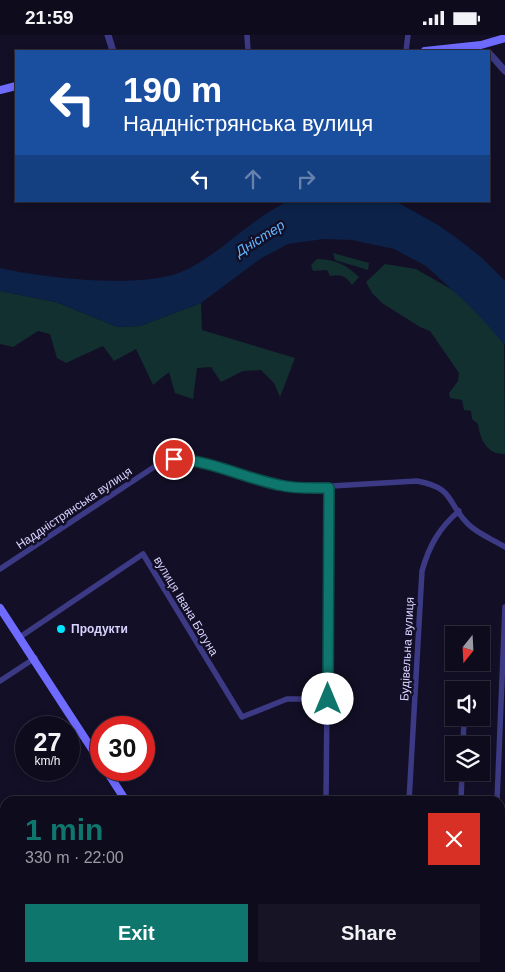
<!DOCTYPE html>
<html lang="en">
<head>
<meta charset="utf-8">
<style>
	body { margin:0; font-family:Helvetica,sans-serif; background:#171425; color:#f1f3f6; height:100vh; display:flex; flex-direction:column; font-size:19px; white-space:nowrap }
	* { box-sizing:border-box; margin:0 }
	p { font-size:16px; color:#9b9ba3 }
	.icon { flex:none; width:28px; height:28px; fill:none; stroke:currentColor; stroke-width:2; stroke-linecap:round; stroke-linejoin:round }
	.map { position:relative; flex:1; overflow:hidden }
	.panel { position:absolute; left:0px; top:761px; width:505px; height:176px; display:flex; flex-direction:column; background:#0e0b1c; border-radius:15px 15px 0 0; box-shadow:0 2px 8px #0003,0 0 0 1px #2e2b3b }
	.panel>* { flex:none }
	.banner { position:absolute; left:15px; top:15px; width:475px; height:152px; border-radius:0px; box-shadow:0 2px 8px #0003,0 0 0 1px #2e2b3b; background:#1a4fa0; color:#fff; overflow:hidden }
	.needle { width:32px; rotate:198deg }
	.fabs { position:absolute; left:445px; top:591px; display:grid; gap:10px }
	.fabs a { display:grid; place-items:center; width:45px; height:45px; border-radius:0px; background:#0e0b1c; box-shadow:0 2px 8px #0003,0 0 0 1px #2e2b3b; font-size:25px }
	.speed { position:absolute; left:15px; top:681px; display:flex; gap:10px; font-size:25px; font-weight:700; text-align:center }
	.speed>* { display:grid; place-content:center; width:65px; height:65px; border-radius:50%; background:#0e0b1c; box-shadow:0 2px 8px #0003,0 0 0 1px #2e2b3b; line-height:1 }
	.speed small { font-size:12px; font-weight:400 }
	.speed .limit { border:8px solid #d22; background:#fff; color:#111 }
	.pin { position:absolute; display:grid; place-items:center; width:42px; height:42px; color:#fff; margin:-21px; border:2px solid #fff; border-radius:50%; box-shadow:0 1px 5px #0007 }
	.me { position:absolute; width:55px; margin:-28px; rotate:0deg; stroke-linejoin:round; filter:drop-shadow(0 0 4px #0008) }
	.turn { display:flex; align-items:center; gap:18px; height:105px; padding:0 25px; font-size:22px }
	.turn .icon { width:65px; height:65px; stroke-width:2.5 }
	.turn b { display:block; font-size:35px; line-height:42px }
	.lanes { display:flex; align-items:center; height:48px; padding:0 25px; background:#0003; justify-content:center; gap:25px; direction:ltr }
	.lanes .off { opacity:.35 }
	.round { display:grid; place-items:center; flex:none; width:52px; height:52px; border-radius:0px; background:#171425 }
	.head { display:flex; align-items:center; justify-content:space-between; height:85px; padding:0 25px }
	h1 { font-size:30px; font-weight:700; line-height:38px; color:#0f766e }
	.cta { display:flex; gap:10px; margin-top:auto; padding:10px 25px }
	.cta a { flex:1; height:58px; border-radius:0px; background:#0f766e; color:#fff; font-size:20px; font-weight:700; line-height:58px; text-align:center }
	.cta a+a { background:#171425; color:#f1f3f6 }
	.status { display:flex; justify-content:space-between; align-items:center; height:35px; padding:0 25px; background:#0e0b1c; direction:ltr }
	.status svg { height:14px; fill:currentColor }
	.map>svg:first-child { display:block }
</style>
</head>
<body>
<div class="status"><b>21:59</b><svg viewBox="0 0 49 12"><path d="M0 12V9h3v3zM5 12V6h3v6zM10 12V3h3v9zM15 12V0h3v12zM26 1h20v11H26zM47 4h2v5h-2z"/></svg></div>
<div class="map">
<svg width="505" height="937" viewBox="0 0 505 937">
	<rect width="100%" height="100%" fill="#130f26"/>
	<path fill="#12302f" d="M 333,218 L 369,228 L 368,235 L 335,225 Z
		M 317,224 C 334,224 347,230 359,242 L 352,250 C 346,241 341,239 330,241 L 327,235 L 313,236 L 311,230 Z
		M 385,229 L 416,234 L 456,257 L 491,292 L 504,309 L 505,419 C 487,420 480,404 478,389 L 472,384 L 471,376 L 464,375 L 462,365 L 450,363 L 449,358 L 458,346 L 459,338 L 430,296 L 420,292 L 382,268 L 372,258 L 366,247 Z
		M 0,256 L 56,267 L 118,292 L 140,291 L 201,268 L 202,295 L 295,323 L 280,362 L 274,348 L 261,335 L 243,336 L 221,347 L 211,332 L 197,333 L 193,364 L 175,358 L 169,337 L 153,350 L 136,314 L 114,326 L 103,311 L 66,328 L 57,323 L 50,299 L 38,296 L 13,312 L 0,309 Z"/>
	<path fill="#0c2248" d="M 289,166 L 397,167 L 438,190 L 458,204 L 481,222 L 505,246 L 505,310 L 474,275 L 426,231 L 394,214 L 352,205 L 324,204 L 288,209 L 260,224 L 201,268 L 140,291 L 118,292 L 56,267 L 0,256 L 0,233 C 43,243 141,254 181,237 C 221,220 249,184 289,166 Z"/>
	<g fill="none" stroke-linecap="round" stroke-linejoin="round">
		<path stroke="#3d3a85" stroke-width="5.5" d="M 247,0 L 248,16
			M 406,16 L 408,0
			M 0,534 L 154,432 L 174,424 L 183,424 L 278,450 L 297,453 L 417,446 C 455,453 446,467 468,489 C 478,499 494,505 505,512
			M 20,602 L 143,519 L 242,682 L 287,664 L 328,664
			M 0,646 L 35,623
			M 463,710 L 464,685
			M 326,766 L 329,453
			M 409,766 L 422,536 C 429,511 439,493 459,476
			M 461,766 L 462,738
			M 497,766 L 505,572
			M 500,877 L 505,877
			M 219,937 L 226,932
			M 491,937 L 491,932"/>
		<path stroke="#3d3a85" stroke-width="7" d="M 108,0 L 113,16
			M 489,18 L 505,36"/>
		<path stroke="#6f6bff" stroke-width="8" d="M 425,16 L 481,10 L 505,3
			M 0,55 L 16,51
			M 0,573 L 101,728
			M 106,735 L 126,766
			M 235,932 L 238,937"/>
	</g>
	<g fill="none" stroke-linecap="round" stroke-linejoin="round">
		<g stroke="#0a4d48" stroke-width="12">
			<path id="route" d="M 174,424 C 210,425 244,443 279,450 C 296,454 312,453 329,453 L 328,664"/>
		</g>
		<use href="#route" stroke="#0f766e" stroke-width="9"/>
	</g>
	<circle fill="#00e5ff" stroke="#130f26" stroke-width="2" cx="61" cy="594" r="5"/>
	<g text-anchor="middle" stroke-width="5" stroke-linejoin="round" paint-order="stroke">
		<g font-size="12" fill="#d9d4ff" stroke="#130f26">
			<text transform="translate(74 473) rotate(-34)" y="4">Наддністрянська вулиця</text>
			<text transform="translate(186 571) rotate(59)" y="4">вулиця Івана Богуна</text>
			<text transform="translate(407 614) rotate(-87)" y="4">Будівельна вулиця</text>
		</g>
		<g font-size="12" font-weight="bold" fill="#d9d4ff" stroke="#130f26" text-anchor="start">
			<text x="71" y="598">Продукти</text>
		</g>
		<g font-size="14" font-style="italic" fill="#62b6ff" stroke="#130f26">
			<text transform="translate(260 203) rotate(-32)" y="5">Дністер</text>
		</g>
	</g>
</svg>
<div class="fabs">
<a><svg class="needle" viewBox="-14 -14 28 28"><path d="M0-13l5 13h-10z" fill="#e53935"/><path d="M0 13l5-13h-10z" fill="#9b9ba3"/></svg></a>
<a><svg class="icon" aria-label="sound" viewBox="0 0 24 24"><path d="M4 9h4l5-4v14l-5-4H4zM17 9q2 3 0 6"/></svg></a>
<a><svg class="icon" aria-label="layers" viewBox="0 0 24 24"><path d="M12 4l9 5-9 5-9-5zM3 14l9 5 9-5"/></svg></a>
</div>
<div class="speed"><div>27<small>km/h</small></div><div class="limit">30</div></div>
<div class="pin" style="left:174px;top:424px;background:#d93025"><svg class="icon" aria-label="arrive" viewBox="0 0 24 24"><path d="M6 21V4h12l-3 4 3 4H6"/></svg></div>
<svg class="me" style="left:328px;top:664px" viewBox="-20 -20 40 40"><circle r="19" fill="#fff"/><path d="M0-13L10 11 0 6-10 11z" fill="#0f766e"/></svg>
<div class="banner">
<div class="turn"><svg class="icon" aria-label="left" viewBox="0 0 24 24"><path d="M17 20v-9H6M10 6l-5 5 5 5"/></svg><div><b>190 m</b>Наддністрянська вулиця</div></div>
<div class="lanes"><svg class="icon" aria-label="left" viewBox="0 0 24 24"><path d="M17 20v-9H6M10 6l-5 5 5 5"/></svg><svg class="icon off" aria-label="ahead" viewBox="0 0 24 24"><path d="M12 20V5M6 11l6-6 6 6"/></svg><svg class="icon off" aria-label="right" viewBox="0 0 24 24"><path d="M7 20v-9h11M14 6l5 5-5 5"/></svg></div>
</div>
<section class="panel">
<div class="head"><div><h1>1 min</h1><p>330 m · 22:00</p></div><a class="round" style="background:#d93025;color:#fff"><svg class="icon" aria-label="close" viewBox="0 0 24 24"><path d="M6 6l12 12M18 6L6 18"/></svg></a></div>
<div class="cta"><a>Exit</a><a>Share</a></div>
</section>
</div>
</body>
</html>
